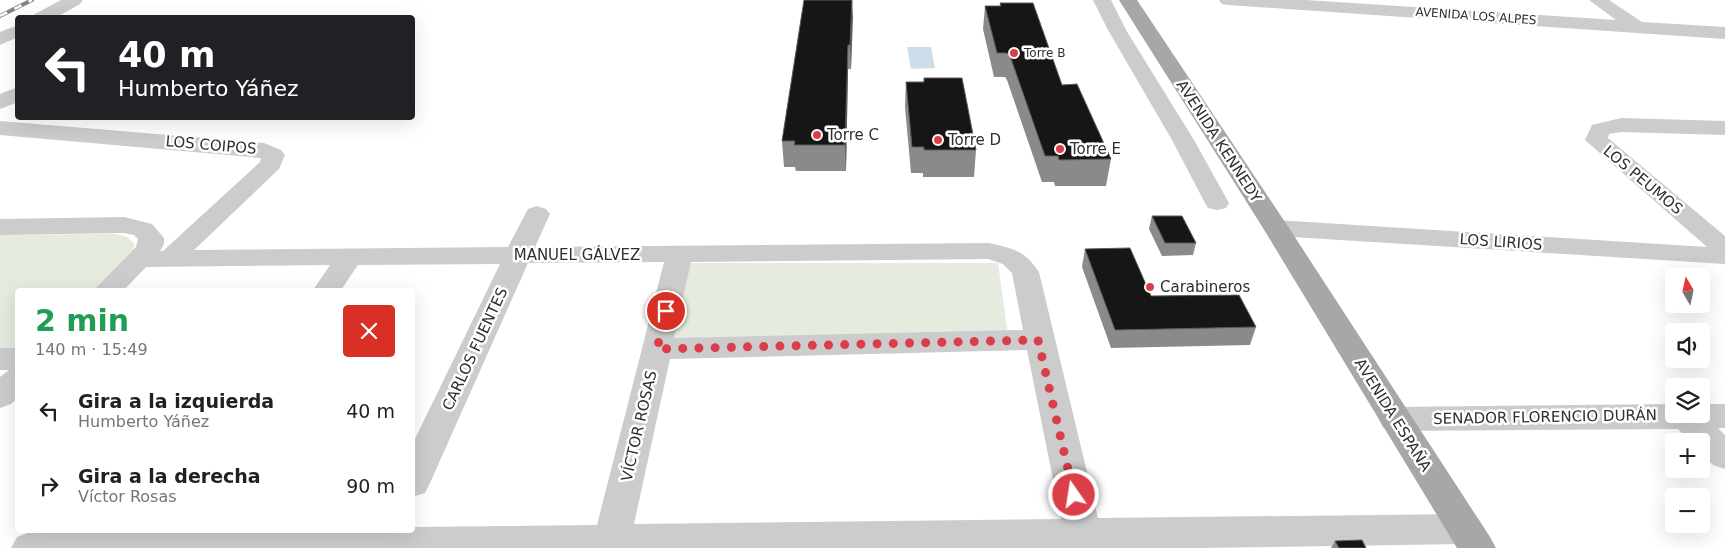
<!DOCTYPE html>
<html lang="es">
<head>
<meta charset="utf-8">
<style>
	body { margin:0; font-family:"DejaVu Sans",sans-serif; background:#f6f6f6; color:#202124; height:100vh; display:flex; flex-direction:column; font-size:19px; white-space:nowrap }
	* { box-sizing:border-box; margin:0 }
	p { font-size:16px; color:#757577 }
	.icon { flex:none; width:28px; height:28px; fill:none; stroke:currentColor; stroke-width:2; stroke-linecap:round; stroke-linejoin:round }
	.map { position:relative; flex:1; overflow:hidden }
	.details { position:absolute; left:15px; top:288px; width:400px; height:245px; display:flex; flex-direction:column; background:#fff; border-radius:5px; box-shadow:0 5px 20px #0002 }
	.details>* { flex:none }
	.top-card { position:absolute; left:15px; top:15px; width:400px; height:105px; border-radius:5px; box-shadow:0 5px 20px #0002; background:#202124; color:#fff; overflow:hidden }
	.needle { width:32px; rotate:351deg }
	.buttons { position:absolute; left:1665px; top:268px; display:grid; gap:10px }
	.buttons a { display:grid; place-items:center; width:45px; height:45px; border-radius:5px; background:#fff; box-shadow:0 5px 20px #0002; font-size:25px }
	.pin { position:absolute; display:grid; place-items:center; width:42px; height:42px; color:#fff; margin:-21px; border:2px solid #fff; border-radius:50%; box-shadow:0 1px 5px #0007 }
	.me { position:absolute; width:55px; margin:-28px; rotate:347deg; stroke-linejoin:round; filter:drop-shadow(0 0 4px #0008) }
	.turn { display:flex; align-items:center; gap:18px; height:105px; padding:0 20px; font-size:22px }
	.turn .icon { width:65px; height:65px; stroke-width:2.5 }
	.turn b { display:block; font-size:35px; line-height:42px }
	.round { display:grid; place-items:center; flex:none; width:52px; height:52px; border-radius:5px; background:#f6f6f6 }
	.overview { display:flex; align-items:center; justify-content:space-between; height:85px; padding:0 20px }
	h1 { font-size:30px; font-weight:800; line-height:38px; color:#1e9e55 }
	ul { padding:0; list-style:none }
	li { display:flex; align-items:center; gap:15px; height:75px; padding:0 20px }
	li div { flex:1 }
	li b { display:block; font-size:19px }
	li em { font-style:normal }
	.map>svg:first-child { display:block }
</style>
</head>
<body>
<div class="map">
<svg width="1725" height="548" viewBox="0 0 1725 548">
	<rect width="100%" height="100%" fill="#fff"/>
	<path fill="#e5ebde" d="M 116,234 L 127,237 L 135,244 L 132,254 L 95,290 L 18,290 L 17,352 L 0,352 L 0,235 Z
		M 683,263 L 998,263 L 1009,342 L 667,347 Z"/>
	<path fill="#ccdeea" d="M 907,47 L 931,47 L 935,68 L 911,69 Z"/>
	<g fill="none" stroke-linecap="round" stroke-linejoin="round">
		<path fill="#ccc" fill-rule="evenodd" d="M 61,0 L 83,0 L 80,4 L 55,18 L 32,18 L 35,14 Z
			M 1093,0 L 1111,0 L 1126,30 L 1194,140 L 1229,203 L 1226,208 L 1217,210 L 1208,208 L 1205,203 L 1172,140 L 1108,30 Z
			M 1219,0 L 1306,0 L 1616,20 L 1589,0 L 1609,0 L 1642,22 L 1725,27 L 1725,39 L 1228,5 L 1222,4 Z
			M 18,25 L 18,37 L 0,45 L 0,32 Z
			M 18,87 L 18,102 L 0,109 L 0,94 Z
			M 1621,118 L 1725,121 L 1725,135 L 1621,132 L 1609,134 L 1608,138 L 1725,236 L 1725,264 L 1276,236 L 1267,233 L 1263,228 L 1267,223 L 1276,220 L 1707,247 L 1585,140 L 1592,125 Z
			M 0,121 L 264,143 L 281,150 L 285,155 L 279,169 L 194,250 L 508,247 L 528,209 L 537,206 L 546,209 L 550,214 L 535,247 L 989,243 C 1014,249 1024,250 1039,272 L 1098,518 L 1465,514 L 1478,518 L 1484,529 L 1478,540 L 1465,544 L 1202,548 L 11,548 L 17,537 L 30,532 L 412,530 L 412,527 L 597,525 L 664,262 L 528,263 L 430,483 L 425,493 L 412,497 L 412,445 L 500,264 L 358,265 L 341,290 L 313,290 L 330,265 L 146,267 L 124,290 L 94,290 L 136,247 L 138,239 L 134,235 L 124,233 L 0,235 L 0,219 L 124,217 L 152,224 L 164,238 L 164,244 L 160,251 L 163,251 L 260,162 L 261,158 L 0,135 ZM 988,259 L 1003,264 L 1012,273 L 1023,330 L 674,338 L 691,262 ZM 1027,350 L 1061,519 L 634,524 L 670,359 Z
			M 0,348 L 18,348 L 18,398 L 11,404 L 0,408 L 0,377 L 9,370 L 0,370 Z
			M 1674,404 L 1674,414 L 1701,414 L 1701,404 L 1725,404 L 1725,428 L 1718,428 L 1725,435 L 1725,469 L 1713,465 L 1701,453 L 1701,441 L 1690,441 L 1678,429 L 1395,431 L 1383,428 L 1379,419 L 1383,410 L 1395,407 Z"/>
		<path fill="#a7a7a7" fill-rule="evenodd" d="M 1119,0 L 1137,0 L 1289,228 L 1490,537 L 1496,548 L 1457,548 L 1263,228 Z"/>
		<g stroke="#848484" stroke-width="4">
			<path id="rail" d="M 0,16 L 32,0"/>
		</g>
		<use href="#rail" stroke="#fff" stroke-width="2.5" stroke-dasharray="8" stroke-linecap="butt"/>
	</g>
	<path fill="#8a8a8a" d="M 852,0 L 851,69 L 848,69 L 846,171 L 796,171 L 795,167 L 784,167 L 782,141 Z
		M 1000,3 L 1062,85 L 1111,159 L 1106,186 L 1055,186 L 1054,182 L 1042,182 L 1007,80 L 1005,77 L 994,77 L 983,29 L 985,6 L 1000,6 Z
		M 924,78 L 976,150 L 974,177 L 923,177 L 923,173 L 911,173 L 905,107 L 906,82 L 924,82 Z
		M 1152,216 L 1196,243 L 1193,255 L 1162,256 L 1149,229 Z
		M 1085,249 L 1151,296 L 1256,327 L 1250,345 L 1111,348 L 1082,267 Z
		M 1335,541 L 1366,548 L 1331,548 Z"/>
	<path fill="#5c5c5c" d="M 852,0 L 853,17 L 851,69 L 850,45 Z
		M 848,45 L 848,69 L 846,171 L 845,145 Z"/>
	<path fill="#161616" stroke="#5c5c5c" d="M 804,0 L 852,0 L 850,45 L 848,45 L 845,145 L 794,145 L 795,141 L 782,141 Z
		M 1000,3 L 1033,3 L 1062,85 L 1077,84 L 1111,159 L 1059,160 L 1058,156 L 1045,156 L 1010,56 L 1007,53 L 997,53 L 985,6 L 1001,6 Z
		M 924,78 L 962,78 L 976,150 L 924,150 L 924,147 L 912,147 L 906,82 L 924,82 Z
		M 1152,216 L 1182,216 L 1196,243 L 1165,243 Z
		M 1130,248 L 1151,296 L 1239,295 L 1256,327 L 1115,330 L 1085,249 Z
		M 1362,540 L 1366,548 L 1339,548 L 1335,541 Z"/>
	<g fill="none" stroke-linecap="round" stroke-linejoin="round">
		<path stroke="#d93e49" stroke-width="9" stroke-dasharray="0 16.2" d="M 666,311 L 657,349 L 1038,340 L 1074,495"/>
	</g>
	<g fill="#d93e49" stroke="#fff" stroke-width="2">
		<circle cx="1014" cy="53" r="5"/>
		<circle cx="817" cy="135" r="5"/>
		<circle cx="938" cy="140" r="5"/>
		<circle cx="1060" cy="149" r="5"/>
		<circle cx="1150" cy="287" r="5"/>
	</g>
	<g text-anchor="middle" stroke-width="5" stroke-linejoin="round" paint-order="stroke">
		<g font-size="12" fill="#2f2f2f" stroke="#fff">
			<text transform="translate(1476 16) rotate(4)" y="4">AVENIDA LOS ALPES</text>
		</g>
		<g font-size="12" fill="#2f2f2f" stroke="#fff" text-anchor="start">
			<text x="1024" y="57">Torre B</text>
		</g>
		<g font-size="15" fill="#2f2f2f" stroke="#fff" text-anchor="start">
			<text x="827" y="140">Torre C</text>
			<text x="948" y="145">Torre D</text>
			<text x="1070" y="154">Torre E</text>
			<text x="1160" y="292">Carabineros</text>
		</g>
		<g font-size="15" fill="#2f2f2f" stroke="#fff">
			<text transform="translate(1219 141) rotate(57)" y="5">AVENIDA KENNEDY</text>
			<text transform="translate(211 145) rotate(5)" y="5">LOS COIPOS</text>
			<text transform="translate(1643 180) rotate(40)" y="5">LOS PEUMOS</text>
			<text transform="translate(1501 242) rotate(4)" y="5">LOS LIRIOS</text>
			<text x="577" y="260">MANUEL GÁLVEZ</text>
			<text transform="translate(475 349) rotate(-65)" y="5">CARLOS FUENTES</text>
			<text transform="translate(1393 415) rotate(58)" y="5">AVENIDA ESPAÑA</text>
			<text transform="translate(1545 417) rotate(-1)" y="5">SENADOR FLORENCIO DURÁN</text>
			<text transform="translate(639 426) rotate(-77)" y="5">VÍCTOR ROSAS</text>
		</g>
	</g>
</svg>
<div class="buttons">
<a><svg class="needle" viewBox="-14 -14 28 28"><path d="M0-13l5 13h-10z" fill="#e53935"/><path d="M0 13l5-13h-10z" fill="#757577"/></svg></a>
<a><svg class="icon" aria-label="sound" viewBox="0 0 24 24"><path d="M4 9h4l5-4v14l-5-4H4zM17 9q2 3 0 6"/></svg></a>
<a><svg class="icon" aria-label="layers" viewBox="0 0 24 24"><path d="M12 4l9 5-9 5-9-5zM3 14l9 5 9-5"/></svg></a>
<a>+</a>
<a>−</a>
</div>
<div class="pin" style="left:666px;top:311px;background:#d93025"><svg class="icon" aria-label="arrive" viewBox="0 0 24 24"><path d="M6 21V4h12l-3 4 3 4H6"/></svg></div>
<svg class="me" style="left:1074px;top:495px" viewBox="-20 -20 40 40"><circle r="17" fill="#d93e49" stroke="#fff" stroke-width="3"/><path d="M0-11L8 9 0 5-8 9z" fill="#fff"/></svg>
<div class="top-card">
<div class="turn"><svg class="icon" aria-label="left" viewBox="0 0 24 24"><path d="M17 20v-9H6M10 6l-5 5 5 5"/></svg><div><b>40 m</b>Humberto Yáñez</div></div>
</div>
<section class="details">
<div class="overview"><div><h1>2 min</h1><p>140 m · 15:49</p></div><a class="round" style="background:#d93025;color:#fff"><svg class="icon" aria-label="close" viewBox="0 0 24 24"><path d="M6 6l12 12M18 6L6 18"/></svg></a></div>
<ul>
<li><svg class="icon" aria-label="left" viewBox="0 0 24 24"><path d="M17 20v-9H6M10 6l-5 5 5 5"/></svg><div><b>Gira a la izquierda</b><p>Humberto Yáñez</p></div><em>40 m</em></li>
<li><svg class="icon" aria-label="right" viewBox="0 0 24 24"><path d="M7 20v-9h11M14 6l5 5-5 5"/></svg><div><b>Gira a la derecha</b><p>Víctor Rosas</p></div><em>90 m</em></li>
</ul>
</section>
</div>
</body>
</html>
